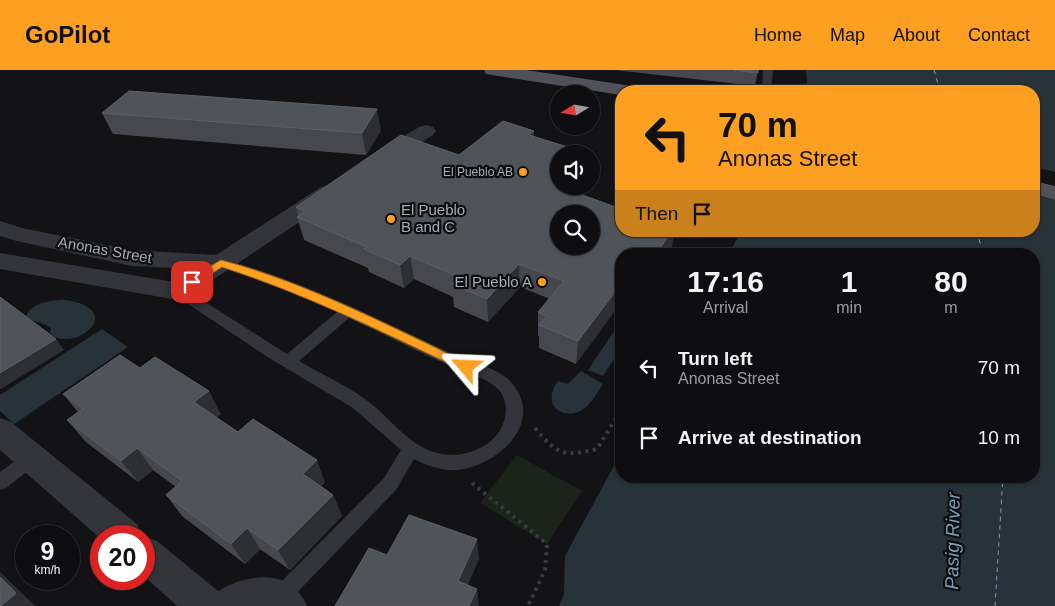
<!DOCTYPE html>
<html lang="en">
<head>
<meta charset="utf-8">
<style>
	body { margin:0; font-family:Arial,sans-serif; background:#1c1c1e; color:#f1f3f6; height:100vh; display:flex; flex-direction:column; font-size:19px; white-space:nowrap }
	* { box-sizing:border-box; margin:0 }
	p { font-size:16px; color:#9b9c9f }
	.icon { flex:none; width:28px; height:28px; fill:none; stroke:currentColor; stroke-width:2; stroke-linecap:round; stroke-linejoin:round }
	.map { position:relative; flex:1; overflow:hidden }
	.details { position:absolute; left:615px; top:178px; width:425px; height:235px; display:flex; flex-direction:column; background:#0e0e10; border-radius:20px; box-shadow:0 1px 4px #0004,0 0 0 1px #2e2e30 }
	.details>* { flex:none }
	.top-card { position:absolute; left:615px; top:15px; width:425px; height:152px; border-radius:20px; box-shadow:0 1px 4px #0004,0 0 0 1px #2e2e30; background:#fda022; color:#111; overflow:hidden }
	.needle { width:32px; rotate:259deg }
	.tools { position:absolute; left:550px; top:15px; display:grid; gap:10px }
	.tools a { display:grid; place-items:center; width:50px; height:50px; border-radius:50%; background:#0e0e10; box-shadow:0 1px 4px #0004,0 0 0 1px #2e2e30; font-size:25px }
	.speed { position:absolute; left:15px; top:455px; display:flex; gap:10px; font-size:25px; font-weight:700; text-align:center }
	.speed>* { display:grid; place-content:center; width:65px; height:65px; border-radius:50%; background:#0e0e10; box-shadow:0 1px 4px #0004,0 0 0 1px #2e2e30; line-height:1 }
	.speed small { font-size:12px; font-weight:400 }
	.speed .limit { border:8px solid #d22; background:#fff; color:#111 }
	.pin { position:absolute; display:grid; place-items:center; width:42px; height:42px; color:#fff; margin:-21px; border-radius:10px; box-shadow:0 2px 8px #0006 }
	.me { position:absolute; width:55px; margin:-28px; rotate:296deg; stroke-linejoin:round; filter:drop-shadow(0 0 4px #0008) }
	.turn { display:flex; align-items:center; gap:18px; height:105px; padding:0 20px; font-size:22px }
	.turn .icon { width:65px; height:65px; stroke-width:2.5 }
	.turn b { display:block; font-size:35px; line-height:42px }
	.then { display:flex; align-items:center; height:48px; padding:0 20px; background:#0003; gap:10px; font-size:19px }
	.eta { display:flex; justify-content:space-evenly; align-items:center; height:85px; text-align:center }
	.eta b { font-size:30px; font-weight:600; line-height:35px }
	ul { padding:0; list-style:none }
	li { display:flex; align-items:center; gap:15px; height:70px; padding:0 20px }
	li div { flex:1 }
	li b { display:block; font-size:19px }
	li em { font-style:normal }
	header { display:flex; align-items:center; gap:30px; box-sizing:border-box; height:70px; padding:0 25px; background:#fda022; color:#111 }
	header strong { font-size:24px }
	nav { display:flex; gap:28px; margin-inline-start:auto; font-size:18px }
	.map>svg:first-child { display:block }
</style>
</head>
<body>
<header>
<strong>GoPilot</strong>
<nav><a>Home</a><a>Map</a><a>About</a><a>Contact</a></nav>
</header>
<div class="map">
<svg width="1055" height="536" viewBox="0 0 1055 536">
	<rect width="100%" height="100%" fill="#131315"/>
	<path fill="#1b231b" d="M 517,385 L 582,421 L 547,474 L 480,433 Z"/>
	<path fill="#283339" d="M 806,0 L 1055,0 L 1055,536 L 559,536 L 564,524 L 565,486 L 621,383 L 621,406 L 1034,406 L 1034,184 L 729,184 L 741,161 L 1034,161 L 1034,21 L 797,21 L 799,15 L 807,13 Z
		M 66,230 C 131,241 70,285 50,263 L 51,258 C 42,251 32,253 26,246 C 32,232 53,230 66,230 Z
		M 619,254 L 621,255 L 621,278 L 603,306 L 588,300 Z
		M 102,259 L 128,277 L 14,354 L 0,341 L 0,325 Z
		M 581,301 L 603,314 C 598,321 593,331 586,337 C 570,352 538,340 558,311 L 568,314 Z"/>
	<path fill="#131315" d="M 1034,97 L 1055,102 L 1055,130 L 1034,125 Z"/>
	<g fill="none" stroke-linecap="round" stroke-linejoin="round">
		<path stroke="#789db4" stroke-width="1" stroke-dasharray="4.5 4" stroke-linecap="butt" d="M 934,0 L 940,21
			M 977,161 L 983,184
			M 995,536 L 1003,406"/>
		<path stroke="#393c41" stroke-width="3" stroke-dasharray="2.5 4" stroke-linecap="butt" d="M 714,184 L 716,182"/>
		<path stroke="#393c41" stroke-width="4" stroke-dasharray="3 4.5" stroke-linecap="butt" d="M 535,358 C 556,384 564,387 597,379 L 621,340
			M 472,413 L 547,474 L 545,500 L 528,536"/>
		<path fill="#33353a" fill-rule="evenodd" d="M 763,0 L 773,0 L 771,21 L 762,20 Z
			M 221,189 C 303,210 379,250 455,285 C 473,293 496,297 510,311 C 547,350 499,396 457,400 C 442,401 427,396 414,389 L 396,420 L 284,536 L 272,535 L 269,528 L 272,521 L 384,408 L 401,380 L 353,338 L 269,288 L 173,224 L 171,221 L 173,218 L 183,218 L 287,284 L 337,242 L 266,212 L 216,196 L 214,193 ZM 349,248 C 386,265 422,284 459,300 C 473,306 488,308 499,320 C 512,336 505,359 491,371 C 476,383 456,388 437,383 C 408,376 388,345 365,329 C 344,314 321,304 299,291 Z
			M 32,381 L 38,383 L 41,388 L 38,393 L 6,418 L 0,420 L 0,402 L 26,383 Z"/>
		<path fill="#33353a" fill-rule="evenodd" d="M 426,55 L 433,57 L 436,61 L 433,65 L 390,92 L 383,94 L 376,92 L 373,88 L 376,84 L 419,57 Z
			M 329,115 L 337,117 L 340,122 L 337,127 L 187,227 L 178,230 L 0,199 L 0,183 L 174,212 L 193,199 L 132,196 L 17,171 L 0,166 L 0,151 L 22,158 L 132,180 L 216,185 L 321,117 Z
			M 0,348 L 11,352 L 137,454 L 142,466 L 101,466 L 101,469 L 0,380 Z
			M 143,466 L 144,466 L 157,471 L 218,521 C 248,503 291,498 307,536 L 177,536 L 144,506 Z"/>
		<path fill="#4f5259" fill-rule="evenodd" d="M 484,0 L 526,0 L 632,16 L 638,17 L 641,21 L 621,21 L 621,25 L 492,5 L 486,4 Z
			M 1034,111 L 1055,116 L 1055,130 L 1034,124 Z"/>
	</g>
	<path fill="#46484d" d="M 615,0 L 758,0 L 755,16 Z
		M 102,43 L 381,60 L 366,85 L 113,64 Z
		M 534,67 L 584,82 L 584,84 L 559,84 L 573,116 L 569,120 L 672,177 L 668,184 L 621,184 L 576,294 L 539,278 L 539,266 L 538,266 L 538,242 L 550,229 L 520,217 L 488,252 L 454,237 L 453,227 L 414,209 L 404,218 L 369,202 L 368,198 L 304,170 L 297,147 L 298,146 L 296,137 L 459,85 Z
		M 140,298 L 221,344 L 216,348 L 238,362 L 325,412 L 321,416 L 333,425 L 342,446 L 290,500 L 260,479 L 245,494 L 182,446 L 166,425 L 176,417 L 153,400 L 138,412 L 86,372 L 67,350 L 78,342 L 63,324 Z"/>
	<path fill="#2d2f32" d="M 377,39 L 381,60 L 366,85 L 362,63 Z
		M 534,61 L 534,83 L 529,65 Z
		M 559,111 L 559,116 L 573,116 L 554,138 L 555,115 Z
		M 672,161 L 675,161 L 672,177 L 668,184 L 656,184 Z
		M 410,186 L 414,209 L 404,218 L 400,195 Z
		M 519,194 L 520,217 L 488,252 L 487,229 Z
		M 621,214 L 621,233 L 576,294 L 578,271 Z
		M 56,269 L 64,280 L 1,319 L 0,318 L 0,303 Z
		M 209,321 L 221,344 L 207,355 L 194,332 Z
		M 137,378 L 153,400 L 138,412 L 121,391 Z
		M 317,390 L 325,412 L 312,425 L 303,404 Z
		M 333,425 L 342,446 L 290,500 L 278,480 Z
		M 247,458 L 260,479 L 245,494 L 231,474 Z
		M 477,469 L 479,489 L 461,531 L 458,511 Z
		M 0,502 L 35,536 L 1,536 Z
		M 477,519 L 479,536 L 469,536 Z"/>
	<path fill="#505358" stroke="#5d6167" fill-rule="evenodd" d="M 734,0 L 758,0 L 758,3 Z
		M 129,21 L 377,39 L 362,63 L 102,43 Z
		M 503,51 L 534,61 L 529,65 L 584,82 L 583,84 L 559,84 L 559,111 L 555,115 L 621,139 L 621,161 L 672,161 L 656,184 L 652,184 L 646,182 L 644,184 L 621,184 L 621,214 L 578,271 L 539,255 L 547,246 L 538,242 L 564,211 L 519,194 L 487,229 L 452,214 L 459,207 L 410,186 L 400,195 L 364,179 L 367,177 L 297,147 L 305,141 L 296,137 L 401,65 L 459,85 ZM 559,144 L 591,144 L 591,176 L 559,176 Z
		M 0,227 L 56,269 L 0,303 Z
		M 120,285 L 140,298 L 155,287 L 209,321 L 194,332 L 238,362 L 253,349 L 317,390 L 303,404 L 333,425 L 278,480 L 247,458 L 231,474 L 166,425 L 182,411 L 137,378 L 121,391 L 67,350 L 83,339 L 63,324 Z
		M 409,445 L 477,469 L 458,511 L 477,519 L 469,536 L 335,536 L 369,478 L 387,485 Z
		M 0,507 L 16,523 L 1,536 L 0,536 Z"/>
	<path fill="#fda022" stroke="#a46816" d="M 221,190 C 308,213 389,256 470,294 L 472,297 L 470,300 L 462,300 C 383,262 305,224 222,197 L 196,214 L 188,214 L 187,212 L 188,209 Z"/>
	<g fill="#fda022" stroke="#0e0e0f" stroke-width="2">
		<circle cx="523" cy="102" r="5"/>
		<circle cx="391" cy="149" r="5"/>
		<circle cx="542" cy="212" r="5"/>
	</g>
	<g text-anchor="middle" stroke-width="4.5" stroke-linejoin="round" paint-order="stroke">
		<g font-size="12" fill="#a3abb6" stroke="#0e0e0f" text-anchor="end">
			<text x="513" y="106">El Pueblo AB</text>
		</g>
		<g font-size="15" fill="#a3abb6" stroke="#0e0e0f" text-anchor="start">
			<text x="401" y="145">El Pueblo<tspan x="401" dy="17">B and C</tspan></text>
			<text x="532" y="217" text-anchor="end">El Pueblo A</text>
		</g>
		<g font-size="15" fill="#a3abb6" stroke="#0e0e0f">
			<text transform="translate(105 180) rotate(10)" y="5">Anonas Street</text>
		</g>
		<g font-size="19" font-style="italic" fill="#789db4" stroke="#0e0e0f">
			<text transform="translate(952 471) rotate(-89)" y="7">Pasig River</text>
		</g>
	</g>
</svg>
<div class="tools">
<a><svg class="needle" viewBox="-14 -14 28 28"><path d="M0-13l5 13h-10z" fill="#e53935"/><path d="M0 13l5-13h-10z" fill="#9b9c9f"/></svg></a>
<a><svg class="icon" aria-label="sound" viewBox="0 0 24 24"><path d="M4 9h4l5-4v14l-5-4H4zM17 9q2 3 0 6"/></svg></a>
<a><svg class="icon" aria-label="search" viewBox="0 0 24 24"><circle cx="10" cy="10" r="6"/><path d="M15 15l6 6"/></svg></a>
</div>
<div class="speed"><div>9<small>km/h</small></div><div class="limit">20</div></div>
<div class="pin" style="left:192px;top:212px;background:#d93025"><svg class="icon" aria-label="arrive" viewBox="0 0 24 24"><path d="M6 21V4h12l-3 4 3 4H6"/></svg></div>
<svg class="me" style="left:466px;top:297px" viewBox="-20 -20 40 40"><path d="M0-17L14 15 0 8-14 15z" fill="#fda022" stroke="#fff" stroke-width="4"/></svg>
<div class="top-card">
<div class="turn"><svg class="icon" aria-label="left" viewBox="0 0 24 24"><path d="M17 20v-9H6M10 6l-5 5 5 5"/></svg><div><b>70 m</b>Anonas Street</div></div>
<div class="then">Then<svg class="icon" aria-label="arrive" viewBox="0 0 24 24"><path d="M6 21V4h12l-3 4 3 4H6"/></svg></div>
</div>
<section class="details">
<div class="eta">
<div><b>17:16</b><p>Arrival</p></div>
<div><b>1</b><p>min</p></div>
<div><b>80</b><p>m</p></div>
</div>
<ul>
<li><svg class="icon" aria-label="left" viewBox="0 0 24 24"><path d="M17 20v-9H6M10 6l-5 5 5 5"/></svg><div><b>Turn left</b><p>Anonas Street</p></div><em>70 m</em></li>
<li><svg class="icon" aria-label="arrive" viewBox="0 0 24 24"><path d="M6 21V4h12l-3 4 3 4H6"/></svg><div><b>Arrive at destination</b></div><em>10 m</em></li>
</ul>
</section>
</div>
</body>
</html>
